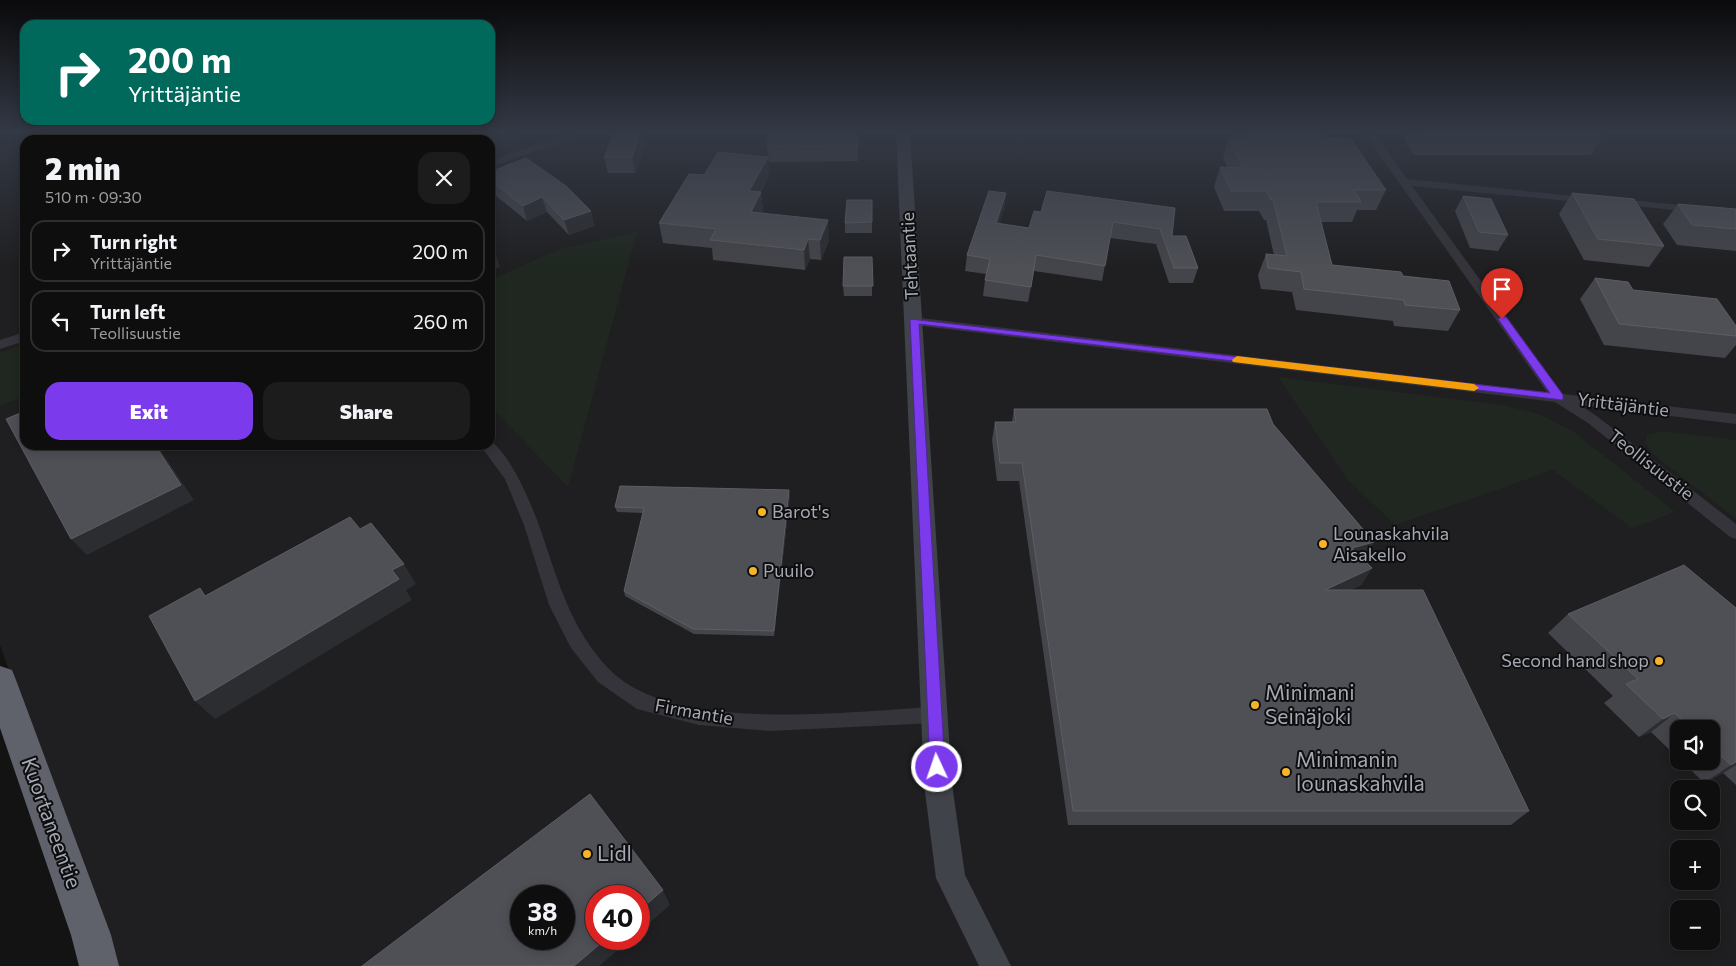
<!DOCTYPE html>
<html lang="en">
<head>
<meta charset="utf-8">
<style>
	body { margin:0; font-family:Commissioner,sans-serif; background:#1c1c1d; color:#f1f3f6; height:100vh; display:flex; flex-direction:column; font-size:19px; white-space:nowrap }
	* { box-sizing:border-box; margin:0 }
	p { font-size:16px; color:#9b9c9e }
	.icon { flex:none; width:28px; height:28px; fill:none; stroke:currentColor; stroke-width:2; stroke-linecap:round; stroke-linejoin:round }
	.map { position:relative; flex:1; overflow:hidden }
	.drawer { position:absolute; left:20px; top:135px; width:475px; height:315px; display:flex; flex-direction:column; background:#0e0e0f; border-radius:15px; box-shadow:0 2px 12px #0003,0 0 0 1px #2e2e2f }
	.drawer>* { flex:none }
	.guide { position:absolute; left:20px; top:20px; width:475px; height:105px; border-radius:15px; box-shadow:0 2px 12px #0003,0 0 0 1px #2e2e2f; background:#00695c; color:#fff; overflow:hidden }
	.fabs { position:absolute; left:1670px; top:720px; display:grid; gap:10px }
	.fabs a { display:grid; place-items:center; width:50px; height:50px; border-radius:10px; background:#0e0e0f; box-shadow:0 2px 12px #0003,0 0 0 1px #2e2e2f; font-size:25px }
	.speed { position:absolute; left:510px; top:885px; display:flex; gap:10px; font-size:25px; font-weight:700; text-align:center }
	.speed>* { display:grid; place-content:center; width:65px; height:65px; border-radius:50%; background:#0e0e0f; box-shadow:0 2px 12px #0003,0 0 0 1px #2e2e2f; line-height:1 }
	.speed small { font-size:12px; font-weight:400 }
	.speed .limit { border:8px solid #d22; background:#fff; color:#111 }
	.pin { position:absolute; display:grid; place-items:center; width:42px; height:42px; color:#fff; margin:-51px -21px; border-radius:50% 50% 50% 0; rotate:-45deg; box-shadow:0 0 5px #0007 }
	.pin .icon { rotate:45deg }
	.me { position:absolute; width:55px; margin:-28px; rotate:357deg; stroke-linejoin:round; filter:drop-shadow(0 0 4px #0008) }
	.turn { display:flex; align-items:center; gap:18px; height:105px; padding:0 25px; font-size:22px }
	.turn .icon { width:65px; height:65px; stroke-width:2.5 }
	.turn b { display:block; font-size:35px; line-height:42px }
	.round { display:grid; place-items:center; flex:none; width:52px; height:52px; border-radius:15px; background:#1c1c1d }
	.overview { display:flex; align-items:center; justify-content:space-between; height:85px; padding:0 25px }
	h1 { font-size:30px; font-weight:800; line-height:38px }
	.cta { display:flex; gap:10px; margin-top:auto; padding:10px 25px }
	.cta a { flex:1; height:58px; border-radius:15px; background:#7c3aed; color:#fff; font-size:20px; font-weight:800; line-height:58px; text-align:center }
	.cta a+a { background:#1c1c1d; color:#f1f3f6 }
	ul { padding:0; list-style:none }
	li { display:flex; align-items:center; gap:15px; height:62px; margin:0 10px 8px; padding:0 15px; border:2px solid #2e2e2f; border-radius:15px }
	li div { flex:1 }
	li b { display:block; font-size:19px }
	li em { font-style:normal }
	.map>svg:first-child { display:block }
</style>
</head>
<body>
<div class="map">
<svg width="1736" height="966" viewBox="0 0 1736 966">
	<rect width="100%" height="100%" fill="#131314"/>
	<path fill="#1f1f21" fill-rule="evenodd" d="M 0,133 L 1736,133 L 1736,966 L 113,966 L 0,645 ZM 25,140 L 490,140 L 490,445 L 25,445 ZM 1679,729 L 1711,729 L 1711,761 L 1679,761 ZM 1679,789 L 1711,789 L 1711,821 L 1679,821 ZM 1679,849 L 1711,849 L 1711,881 L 1679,881 ZM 521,896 L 564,896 L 564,939 L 521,939 ZM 596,896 L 639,896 L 639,939 L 596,939 ZM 1679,909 L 1711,909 L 1711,941 L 1679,941 Z"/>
	<path fill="#1f2720" d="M 637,232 L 568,487 L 490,406 L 490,280 L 560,249 Z
		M 25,343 L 25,396 L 0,406 L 0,353 Z
		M 1278,377 L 1508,406 L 1541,415 L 1574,432 L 1675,512 L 1632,528 L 1553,470 L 1395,525 L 1348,480 Z
		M 1664,431 L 1736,440 L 1736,519 L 1654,455 L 1646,444 L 1647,435 Z"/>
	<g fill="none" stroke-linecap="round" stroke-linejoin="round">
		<path fill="#34343a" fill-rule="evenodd" d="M 172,133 L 183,133 L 189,140 L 178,140 Z
			M 569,133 L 585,133 L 490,167 L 490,161 Z
			M 1364,133 L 1374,133 L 1407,179 L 1594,198 L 1594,202 L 1590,203 L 1412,186 L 1563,394 L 1736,414 L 1736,424 L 1580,405 L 1598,417 L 1736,524 L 1736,539 L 1730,537 L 1588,423 L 1555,402 L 913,325 L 907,321 L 913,317 L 1547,392 Z
			M 1618,199 L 1736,210 L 1736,216 L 1614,204 L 1613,202 Z
			M 25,332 L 25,341 L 0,349 L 0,340 Z
			M 490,441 C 513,455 538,519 546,546 C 562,593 574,632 609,669 C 672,735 850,711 935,707 L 941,709 L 944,715 L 941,721 L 935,723 L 770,731 L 699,725 L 637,709 L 598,682 L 571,648 L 549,605 L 524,525 L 505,479 L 480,445 L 490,445 Z"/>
		<path fill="#41434a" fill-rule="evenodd" d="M 896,133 L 910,133 L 952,784 L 965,875 L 1011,966 L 979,966 L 936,878 L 924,784 Z"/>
		<path fill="#5f626b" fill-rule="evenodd" d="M 0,666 L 12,670 L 16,680 L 111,935 L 119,966 L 79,966 L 71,935 L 0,728 Z"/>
	</g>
	<path fill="#44454a" d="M 293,133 L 409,133 L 413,140 L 300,140 Z
		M 453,133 L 522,133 L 490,144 L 490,140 L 461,140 Z
		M 614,133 L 643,133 L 645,145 L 635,173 L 608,173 L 604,158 Z
		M 858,133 L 858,161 L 769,162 L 767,147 Z
		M 1231,133 L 1321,133 L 1325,138 L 1386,190 L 1376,210 L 1357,210 L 1352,222 L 1321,222 L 1332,265 L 1403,276 L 1460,310 L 1448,331 L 1394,326 L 1393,321 L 1296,310 L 1292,292 L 1261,289 L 1258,275 L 1266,254 L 1274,255 L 1266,220 L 1264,220 L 1259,211 L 1224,211 L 1214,187 L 1220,167 L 1227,167 L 1223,158 L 1229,138 L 1234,139 Z
		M 1407,133 L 1600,133 L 1603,136 L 1591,155 L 1414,155 L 1404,140 Z
		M 490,172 L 591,211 L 594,226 L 569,235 L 547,212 L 527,221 L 490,191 Z
		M 704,175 L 769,176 L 761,192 L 763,211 L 762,213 L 829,240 L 821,260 L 810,259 L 805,270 L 713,260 L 712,248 L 663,243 L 659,223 Z
		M 1006,193 L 1004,208 L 999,224 L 1029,228 L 1041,212 L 1175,208 L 1172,236 L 1198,268 L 1193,283 L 1169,283 L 1156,244 L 1110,238 L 1102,281 L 1034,271 L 1028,302 L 983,296 L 985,280 L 986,274 L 965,271 L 967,255 Z
		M 1572,193 L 1664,246 L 1649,267 L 1584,260 L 1559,214 Z
		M 1463,196 L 1508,235 L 1498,251 L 1470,248 L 1455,211 Z
		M 1678,204 L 1736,209 L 1736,251 L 1677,245 L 1663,224 Z
		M 872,222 L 872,233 L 845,233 L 845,223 Z
		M 872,257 L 872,296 L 844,296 L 843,286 Z
		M 1595,278 L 1633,290 L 1736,326 L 1736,345 L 1725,358 L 1604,345 L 1580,299 Z
		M 1014,409 L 1273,424 L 1374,542 L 1363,559 L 1372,568 L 1361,585 L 1350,590 L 1529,811 L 1511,825 L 1068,825 L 1019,481 L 997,481 L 992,440 L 995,422 L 1012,422 Z
		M 790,495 L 774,636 L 694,634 L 625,596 L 624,591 L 643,513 L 617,512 L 615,507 Z
		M 1736,608 L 1736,785 L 1723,773 L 1704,783 L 1682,761 L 1711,761 L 1711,729 L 1679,729 L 1679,759 L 1651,732 L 1639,737 L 1604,703 L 1613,696 L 1548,633 L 1568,614 Z"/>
	<path fill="#2c2d30" d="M 299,133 L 312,133 L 315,140 L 302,140 Z
		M 473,133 L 522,133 L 490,144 L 490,140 L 470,140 L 468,135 Z
		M 641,133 L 643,133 L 645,145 L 635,173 L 632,158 Z
		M 768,157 L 769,176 L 751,210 L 749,191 Z
		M 761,192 L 763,211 L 753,231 L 751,212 Z
		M 1006,193 L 1004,208 L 995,239 L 996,223 Z
		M 542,197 L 547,212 L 527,221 L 523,206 Z
		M 591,211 L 594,226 L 569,235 L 564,220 Z
		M 828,220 L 829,240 L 821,260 L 820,240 Z
		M 808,239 L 810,259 L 805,270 L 804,250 Z
		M 495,252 L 500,267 L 490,272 L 490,254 Z
		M 155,445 L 157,445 L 194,500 L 87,555 L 71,539 Z
		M 789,490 L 790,495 L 774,636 L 774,631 Z
		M 1374,542 L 1363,559 L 1352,548 Z
		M 404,564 L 416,584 L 406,590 L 412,600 L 215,719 L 195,701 L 392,570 Z
		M 1372,568 L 1361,585 L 1315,607 L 1325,590 Z
		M 1675,713 L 1651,732 L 1639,737 L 1663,719 Z
		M 1736,762 L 1736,765 L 1723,773 L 1704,783 L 1731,765 Z
		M 663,890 L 670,905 L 639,932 L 639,911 Z
		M 606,939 L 631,939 L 599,966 L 574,966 Z"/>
	<path fill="#4f5056" stroke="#5c5e64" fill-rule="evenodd" d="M 319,133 L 406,133 L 413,140 L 326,140 Z
		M 614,133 L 641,133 L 632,158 L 604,158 Z
		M 769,133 L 858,133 L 858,146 L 767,147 Z
		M 1248,133 L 1321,133 L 1325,138 L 1351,139 L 1386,190 L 1354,190 L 1361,202 L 1316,202 L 1332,265 L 1401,272 L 1403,276 L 1449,281 L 1460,310 L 1405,305 L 1404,300 L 1304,289 L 1301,272 L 1268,268 L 1266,254 L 1287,256 L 1273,199 L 1271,200 L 1266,191 L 1231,191 L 1220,167 L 1243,168 L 1229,138 L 1250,139 Z
		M 1422,133 L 1600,133 L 1603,136 L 1423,136 Z
		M 718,152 L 768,157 L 749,191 L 761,192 L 751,212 L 828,220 L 820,240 L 808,239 L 804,250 L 710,240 L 716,229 L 659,223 L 689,174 L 704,175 Z
		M 526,158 L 566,186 L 591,211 L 564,220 L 542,197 L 523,206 L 490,180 L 490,172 Z
		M 989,191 L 1006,193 L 996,223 L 1029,228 L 1034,211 L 1041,212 L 1047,191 L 1175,208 L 1172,236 L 1186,236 L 1198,268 L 1174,268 L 1160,229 L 1113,222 L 1105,266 L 1036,255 L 1031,287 L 985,280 L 990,259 L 967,255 Z
		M 1572,193 L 1634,199 L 1664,246 L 1598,239 Z
		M 1463,196 L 1491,199 L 1508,235 L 1479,232 Z
		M 847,200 L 872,200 L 872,222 L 845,223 Z
		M 1678,204 L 1736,209 L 1736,229 L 1692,225 Z
		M 490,247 L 495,252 L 490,254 Z
		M 844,257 L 872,257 L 873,286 L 843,286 Z
		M 1595,278 L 1628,282 L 1633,290 L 1717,299 L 1736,326 L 1736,336 L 1619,324 Z
		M 1014,409 L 1267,409 L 1273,424 L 1374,542 L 1352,548 L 1372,568 L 1325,590 L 1423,590 L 1529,811 L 1073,811 L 1022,463 L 1000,463 L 995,422 L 1016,422 Z
		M 25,411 L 25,445 L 155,445 L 181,485 L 71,539 L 6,419 Z
		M 620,486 L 789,490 L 774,631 L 693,629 L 624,591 L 644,508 L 615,507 Z
		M 350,517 L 360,529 L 371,523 L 404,564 L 392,570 L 399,579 L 195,701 L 149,616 L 200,588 L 205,596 Z
		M 1684,565 L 1736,608 L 1736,762 L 1731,765 L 1711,747 L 1711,729 L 1691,729 L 1675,713 L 1663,719 L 1626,684 L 1638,679 L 1568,614 Z
		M 590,794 L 663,890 L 639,911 L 639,896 L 596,896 L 596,939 L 606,939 L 574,966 L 362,966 ZM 521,896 L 564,896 L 564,939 L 521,939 Z"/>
	<linearGradient id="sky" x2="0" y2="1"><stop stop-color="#0a0a0b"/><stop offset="0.49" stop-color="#333945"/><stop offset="1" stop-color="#333945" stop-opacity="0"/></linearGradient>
	<rect width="1736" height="269" fill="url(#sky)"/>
	<path fill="#7c3aed" stroke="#51269a" d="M 1502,316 L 1506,317 L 1563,395 L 1563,400 L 919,324 L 945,767 L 942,771 L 937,773 L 932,771 L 930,767 L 910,319 L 1550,393 L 1498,319 Z"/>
	<path fill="#f59e0b" d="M 1237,356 L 1474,384 L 1479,388 L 1474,391 L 1233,362 L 1232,360 Z"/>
	<g fill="#f8b427" stroke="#0e0e0f" stroke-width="2">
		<circle cx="762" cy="512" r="5"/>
		<circle cx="1323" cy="544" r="5"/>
		<circle cx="753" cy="571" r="5"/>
		<circle cx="1659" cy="661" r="5"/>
		<circle cx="1255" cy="705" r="5"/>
		<circle cx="1286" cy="772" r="5"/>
		<circle cx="587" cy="854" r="5"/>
	</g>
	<g text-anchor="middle" stroke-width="4" stroke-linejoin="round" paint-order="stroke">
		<g font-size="18" fill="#a4a9b5" stroke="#0e0e0f">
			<text transform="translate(910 256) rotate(-93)" y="6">Tehtaantie</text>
			<text transform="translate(1623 405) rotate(7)" y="6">Yrittäjäntie</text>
			<text transform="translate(1651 465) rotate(38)" y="6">Teollisuustie</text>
			<text transform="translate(694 712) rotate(10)" y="6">Firmantie</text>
		</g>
		<g font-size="18" fill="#a4a9b5" stroke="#0e0e0f" text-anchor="start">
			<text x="772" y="518">Barot's</text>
			<text x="1333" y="540">Lounaskahvila<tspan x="1333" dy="21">Aisakello</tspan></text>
			<text x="763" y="577">Puuilo</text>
			<text x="1649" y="667" text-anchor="end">Second hand shop</text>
		</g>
		<g font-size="21" fill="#a4a9b5" stroke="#0e0e0f" text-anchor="start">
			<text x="1265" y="700">Minimani<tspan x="1265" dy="24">Seinäjoki</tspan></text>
			<text x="1296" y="767">Minimanin<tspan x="1296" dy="24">lounaskahvila</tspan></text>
			<text x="597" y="861">Lidl</text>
		</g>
		<g font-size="21" fill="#a4a9b5" stroke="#0e0e0f">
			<text transform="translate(51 823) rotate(70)" y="7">Kuortaneentie</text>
		</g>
	</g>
</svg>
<div class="fabs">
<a><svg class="icon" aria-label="sound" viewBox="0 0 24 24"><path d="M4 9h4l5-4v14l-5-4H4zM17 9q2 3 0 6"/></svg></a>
<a><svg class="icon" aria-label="search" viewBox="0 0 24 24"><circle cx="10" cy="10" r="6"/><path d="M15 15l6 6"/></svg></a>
<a>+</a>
<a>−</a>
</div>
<div class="speed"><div>38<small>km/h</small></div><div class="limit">40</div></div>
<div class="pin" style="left:1502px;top:319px;background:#d93025"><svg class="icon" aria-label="arrive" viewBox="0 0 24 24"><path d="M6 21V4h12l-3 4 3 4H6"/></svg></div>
<svg class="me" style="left:937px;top:767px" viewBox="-20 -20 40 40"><circle r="17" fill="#7c3aed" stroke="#fff" stroke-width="3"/><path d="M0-11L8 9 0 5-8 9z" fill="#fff"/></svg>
<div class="guide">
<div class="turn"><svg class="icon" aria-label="right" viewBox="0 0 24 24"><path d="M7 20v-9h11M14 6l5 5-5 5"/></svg><div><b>200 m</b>Yrittäjäntie</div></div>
</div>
<section class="drawer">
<div class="overview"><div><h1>2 min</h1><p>510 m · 09:30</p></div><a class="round"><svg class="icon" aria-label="close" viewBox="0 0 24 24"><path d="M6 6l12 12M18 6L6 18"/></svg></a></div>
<ul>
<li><svg class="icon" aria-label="right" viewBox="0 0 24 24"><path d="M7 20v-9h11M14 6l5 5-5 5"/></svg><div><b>Turn right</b><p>Yrittäjäntie</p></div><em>200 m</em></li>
<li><svg class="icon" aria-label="left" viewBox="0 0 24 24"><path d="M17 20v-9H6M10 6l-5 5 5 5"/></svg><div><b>Turn left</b><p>Teollisuustie</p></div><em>260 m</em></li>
</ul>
<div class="cta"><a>Exit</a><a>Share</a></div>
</section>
</div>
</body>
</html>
